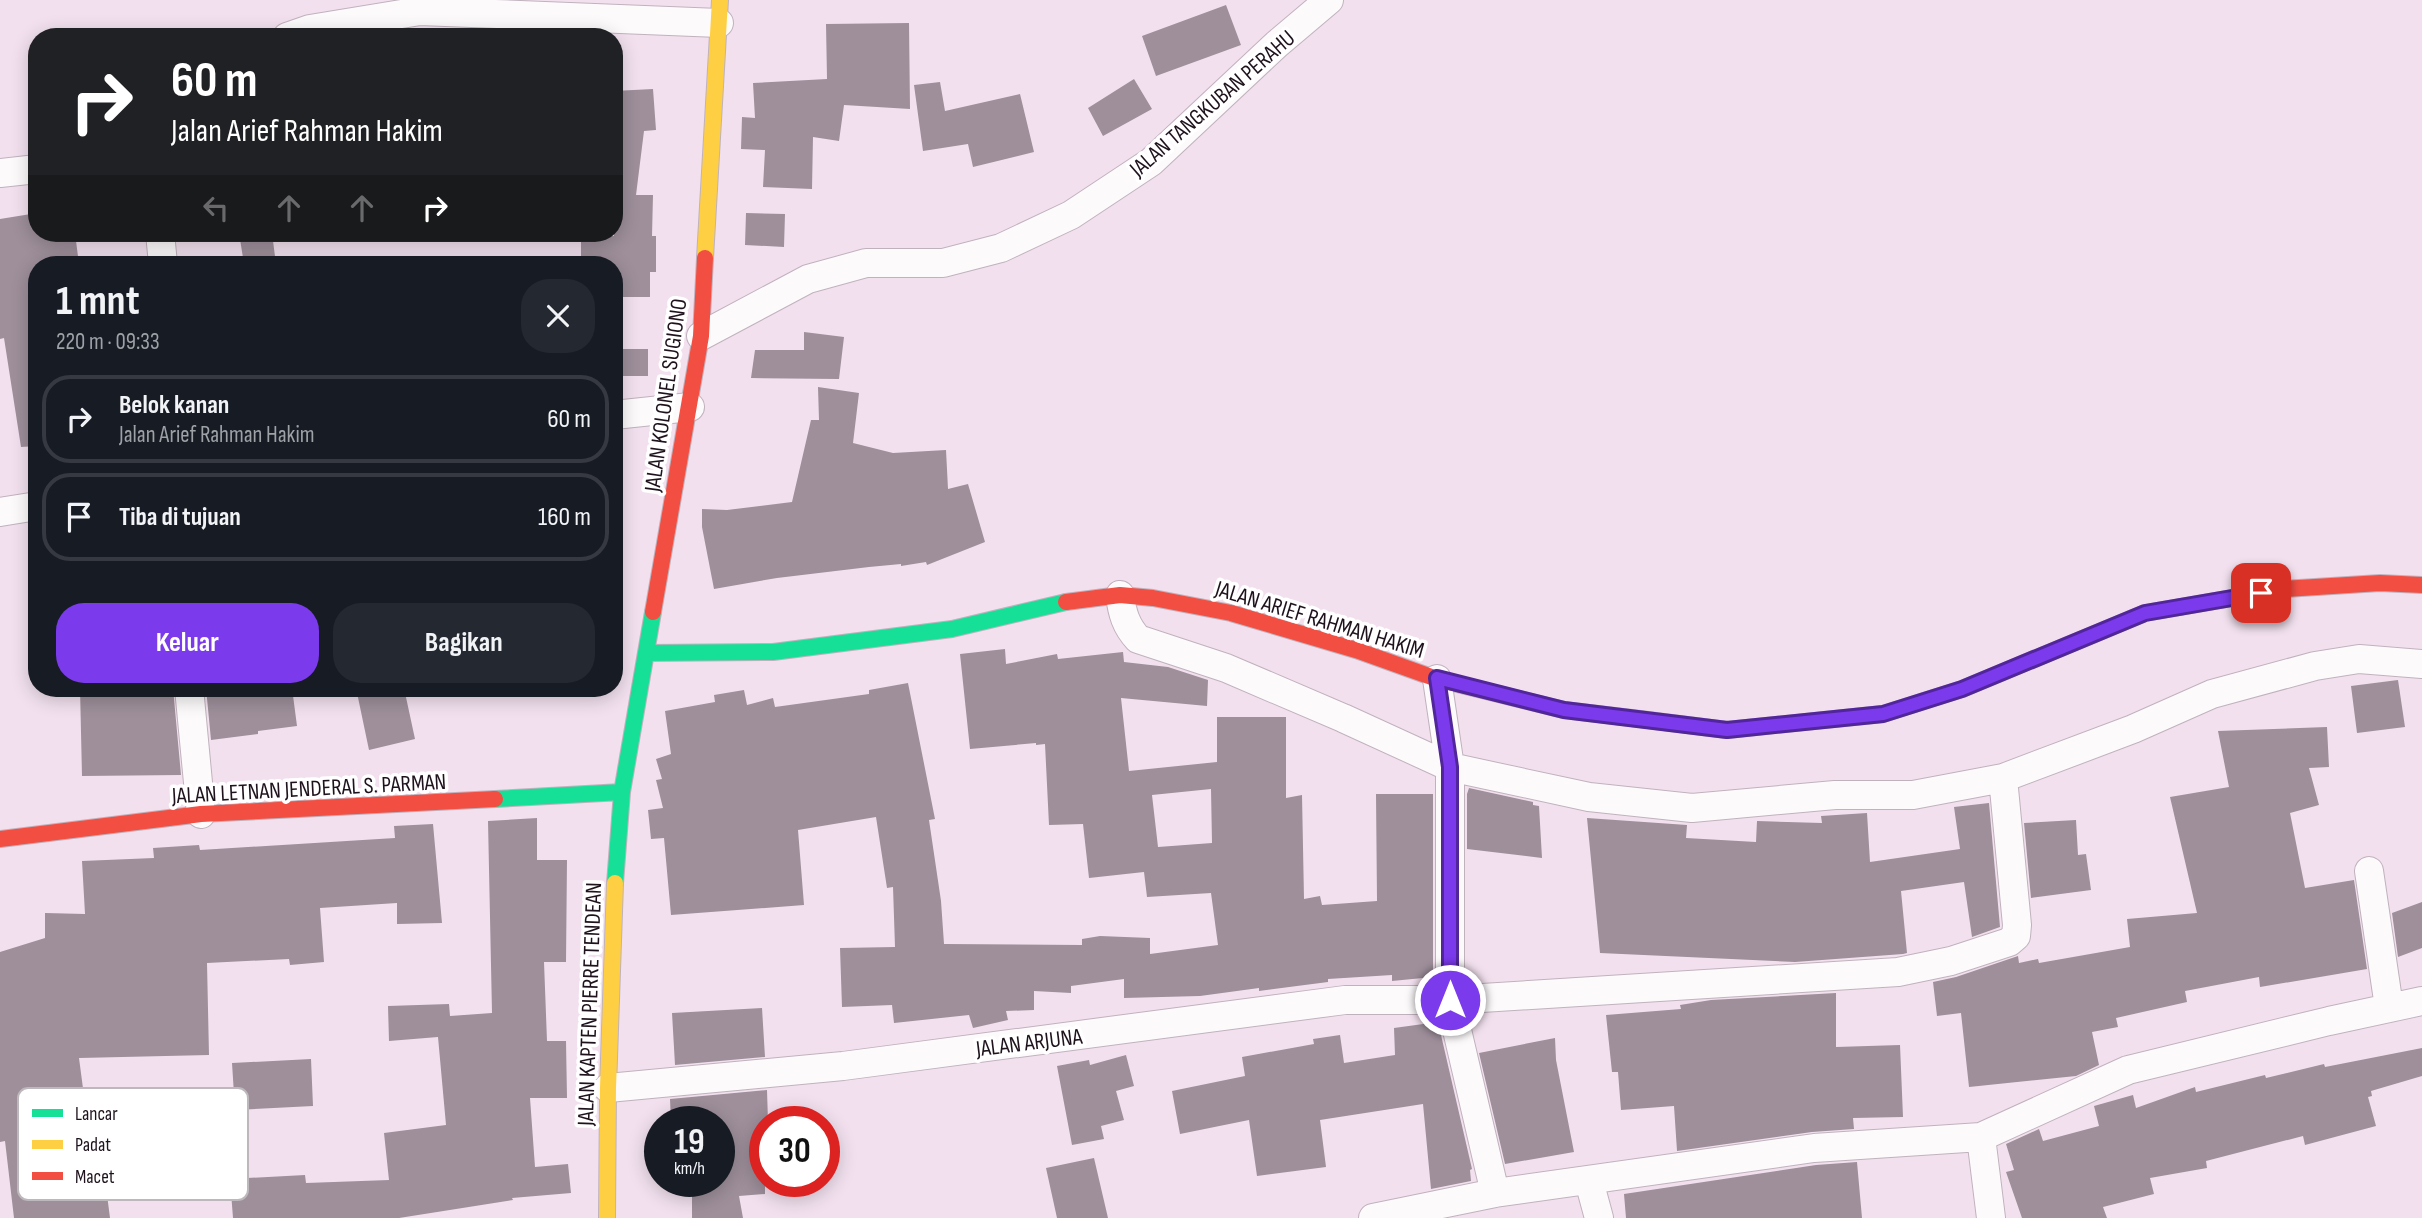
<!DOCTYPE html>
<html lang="id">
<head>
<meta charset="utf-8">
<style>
	body { margin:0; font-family:"Sofia Sans Condensed",sans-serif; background:#242831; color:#f1f3f6; height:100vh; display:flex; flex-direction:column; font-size:26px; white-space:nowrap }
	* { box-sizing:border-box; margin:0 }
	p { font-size:23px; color:#9ea1a6 }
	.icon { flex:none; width:38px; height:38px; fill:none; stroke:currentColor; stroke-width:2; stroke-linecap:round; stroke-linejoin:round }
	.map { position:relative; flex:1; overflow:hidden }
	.details { position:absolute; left:28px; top:256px; width:595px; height:441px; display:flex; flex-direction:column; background:#171b24; border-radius:28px; box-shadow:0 4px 18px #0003 }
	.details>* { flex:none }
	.top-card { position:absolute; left:28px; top:28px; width:595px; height:214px; border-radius:28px; box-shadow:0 4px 18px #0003; background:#202124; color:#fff; overflow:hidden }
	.speed { position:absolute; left:644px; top:1106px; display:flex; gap:14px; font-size:35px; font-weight:700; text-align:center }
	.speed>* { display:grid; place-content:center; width:91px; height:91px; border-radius:50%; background:#171b24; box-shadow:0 4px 18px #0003; line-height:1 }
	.speed small { font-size:18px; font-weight:400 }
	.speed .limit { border:10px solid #d22; background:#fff; color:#111 }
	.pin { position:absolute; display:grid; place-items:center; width:60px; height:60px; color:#fff; margin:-30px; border-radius:14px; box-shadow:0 4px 10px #0006 }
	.me { position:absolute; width:77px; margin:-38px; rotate:0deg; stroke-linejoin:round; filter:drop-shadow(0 0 5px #0008) }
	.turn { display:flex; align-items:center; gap:24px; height:147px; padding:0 28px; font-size:32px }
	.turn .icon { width:91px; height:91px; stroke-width:2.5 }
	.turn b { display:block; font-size:49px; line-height:60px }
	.lanes { display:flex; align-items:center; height:66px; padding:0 28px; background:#0003; justify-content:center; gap:35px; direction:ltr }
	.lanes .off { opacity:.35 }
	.round { display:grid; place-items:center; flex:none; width:74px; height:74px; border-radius:28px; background:#242831 }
	.overview { display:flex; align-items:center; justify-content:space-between; height:119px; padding:0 28px }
	h1 { font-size:42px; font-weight:700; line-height:52px }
	.button { display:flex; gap:14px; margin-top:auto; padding:14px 28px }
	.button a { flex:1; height:80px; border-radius:28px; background:#7c3aed; color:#fff; font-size:28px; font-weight:700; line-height:80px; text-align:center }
	.button a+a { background:#242831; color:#f1f3f6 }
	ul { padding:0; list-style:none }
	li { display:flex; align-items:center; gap:21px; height:88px; margin:0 14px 10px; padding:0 14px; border:4px solid #363941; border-radius:28px }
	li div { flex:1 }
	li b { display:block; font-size:26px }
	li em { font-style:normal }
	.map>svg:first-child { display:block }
</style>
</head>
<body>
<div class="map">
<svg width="2422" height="1218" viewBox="0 0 2422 1218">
	<rect width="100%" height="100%" fill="#f2e0ee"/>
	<path fill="#9e8f9b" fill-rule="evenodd" d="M 1226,5 L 1241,45 L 1156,76 L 1142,36 Z
		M 909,23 L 910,109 L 844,105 L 839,141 L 813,137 L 812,189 L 763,187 L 765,150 L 741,149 L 742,117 L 755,118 L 753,83 L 827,79 L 826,24 Z
		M 1134,79 L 1152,109 L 1103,136 L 1088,108 Z
		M 940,82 L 945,111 L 1020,94 L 1034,152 L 973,167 L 968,144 L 923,151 L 914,85 Z
		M 653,89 L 656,130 L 644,131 L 636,195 L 653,195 L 652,236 L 656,236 L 656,272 L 650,272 L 650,297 L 614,297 L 614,264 L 581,264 L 581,236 L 614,236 L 614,91 Z
		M 37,213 L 37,233 L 75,233 L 79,264 L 37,264 L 37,446 L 21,447 L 4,338 L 0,339 L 0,219 Z
		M 746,213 L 785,214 L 784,247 L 745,245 Z
		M 239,233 L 272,233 L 276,264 L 244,264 Z
		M 804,332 L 844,337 L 839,379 L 751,378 L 755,350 L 804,350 Z
		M 614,349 L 648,349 L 648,376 L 614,376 Z
		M 818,387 L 859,393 L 853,443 L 893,453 L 946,450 L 948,489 L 968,484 L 985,542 L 927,565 L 926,562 L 901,566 L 901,564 L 869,567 L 777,578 L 714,589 L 702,527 L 702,509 L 727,510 L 792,502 L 811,420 L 819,420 Z
		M 1005,649 L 1006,664 L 1057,654 L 1058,659 L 1123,652 L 1124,662 L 1168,667 L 1208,680 L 1207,706 L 1121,698 L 1129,771 L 1217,762 L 1217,717 L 1286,717 L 1286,798 L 1302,795 L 1304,899 L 1320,896 L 1322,905 L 1377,901 L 1376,794 L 1433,794 L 1433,977 L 1392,981 L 1392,975 L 1328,979 L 1328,982 L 1259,991 L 1259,988 L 1200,996 L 1124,998 L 1124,979 L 1071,986 L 1071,993 L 1034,991 L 1034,1010 L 1006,1011 L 1008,1020 L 973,1028 L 969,1015 L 894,1023 L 892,1005 L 842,1007 L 840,948 L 895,947 L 893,887 L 887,888 L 876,817 L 798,830 L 804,905 L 671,915 L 664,838 L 651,839 L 648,810 L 663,808 L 656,780 L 662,779 L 656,759 L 671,754 L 665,711 L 715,702 L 714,695 L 744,690 L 747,705 L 773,698 L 775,707 L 869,694 L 869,690 L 908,683 L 935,819 L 929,820 L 941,901 L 944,944 L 1082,945 L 1082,939 L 1100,936 L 1150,938 L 1150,954 L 1218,945 L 1211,893 L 1147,897 L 1144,872 L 1089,878 L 1083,824 L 1049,825 L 1045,744 L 1036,745 L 1036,743 L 970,749 L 960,654 ZM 1211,789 L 1212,843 L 1158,847 L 1152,795 Z
		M 2398,680 L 2405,727 L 2357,733 L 2351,686 Z
		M 80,688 L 173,688 L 181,775 L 82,776 Z
		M 206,688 L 292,688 L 297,726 L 258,731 L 258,734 L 211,740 Z
		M 356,688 L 404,688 L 415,739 L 369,750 Z
		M 2327,727 L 2329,767 L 2309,768 L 2319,805 L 2290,813 L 2305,888 L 2354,880 L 2367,969 L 2260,987 L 2259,977 L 2185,991 L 2187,1002 L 2116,1018 L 2118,1027 L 2092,1032 L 2099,1065 L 2076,1076 L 1969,1087 L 1961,1013 L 1937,1016 L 1933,982 L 1956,977 L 2018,956 L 2019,963 L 2038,959 L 2039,963 L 2130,947 L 2127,919 L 2197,913 L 2170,797 L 2229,787 L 2218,731 Z
		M 1469,788 L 1533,802 L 1533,805 L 1539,806 L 1542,858 L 1467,849 L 1467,794 Z
		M 1989,803 L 2000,927 L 1972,937 L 1964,882 L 1901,891 L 1907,953 L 1903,954 L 1795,962 L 1600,953 L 1587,818 L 1687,825 L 1686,838 L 1756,842 L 1757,821 L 1822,823 L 1821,816 L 1867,813 L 1870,862 L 1960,849 L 1954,807 Z
		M 537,818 L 537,860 L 567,860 L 566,962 L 544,962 L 547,1041 L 566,1041 L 567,1098 L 530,1098 L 535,1167 L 568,1164 L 571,1193 L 512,1198 L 513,1200 L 399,1218 L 233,1218 L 230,1179 L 305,1175 L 306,1183 L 389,1180 L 384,1133 L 446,1125 L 438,1037 L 389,1041 L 388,1006 L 449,1004 L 450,1016 L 492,1013 L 488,821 Z
		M 2076,820 L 2078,855 L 2086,854 L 2091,890 L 2031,898 L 2024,823 Z
		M 433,824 L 442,923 L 397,924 L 397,903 L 320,908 L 324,962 L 290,965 L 289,959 L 207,963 L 209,1055 L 79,1058 L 94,1172 L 104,1171 L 110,1218 L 14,1218 L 5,1141 L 0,1142 L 0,952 L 45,938 L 45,913 L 85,914 L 82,861 L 154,858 L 153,848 L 199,845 L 200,850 L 395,838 L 394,826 Z
		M 2422,902 L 2422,948 L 2398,957 L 2392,913 Z
		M 1836,993 L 1836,1047 L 1900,1045 L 1903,1117 L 1853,1118 L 1854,1129 L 1812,1132 L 1677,1151 L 1674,1106 L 1621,1110 L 1618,1072 L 1612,1072 L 1606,1015 L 1681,1009 L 1680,1005 L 1711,1000 Z
		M 762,1008 L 765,1057 L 675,1065 L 672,1013 Z
		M 1438,1022 L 1472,1169 L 1470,1170 L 1471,1181 L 1431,1189 L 1423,1104 L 1320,1120 L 1326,1167 L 1257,1176 L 1249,1120 L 1180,1134 L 1172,1091 L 1245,1076 L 1242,1057 L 1314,1044 L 1313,1039 L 1340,1035 L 1344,1063 L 1395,1055 L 1394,1028 Z
		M 1555,1038 L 1556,1060 L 1574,1152 L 1505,1164 L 1479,1053 Z
		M 2422,1048 L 2422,1076 L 2371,1091 L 2372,1096 L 2368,1097 L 2376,1126 L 2305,1145 L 2303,1136 L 2206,1161 L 2207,1168 L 2150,1178 L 2154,1194 L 2103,1207 L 2107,1218 L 2022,1218 L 2006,1172 L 2014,1170 L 2006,1144 L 2039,1129 L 2043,1141 L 2099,1126 L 2094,1106 L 2133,1095 L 2136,1108 L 2195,1087 L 2196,1092 L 2265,1075 L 2266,1078 L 2324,1064 L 2325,1067 Z
		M 1126,1055 L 1134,1086 L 1116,1091 L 1124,1120 L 1101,1126 L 1104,1139 L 1072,1145 L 1057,1066 L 1089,1060 L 1090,1065 Z
		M 311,1059 L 313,1106 L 235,1110 L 232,1063 Z
		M 767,1090 L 768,1122 L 765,1122 L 765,1194 L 739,1196 L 743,1218 L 692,1218 L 692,1181 L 719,1181 L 719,1122 L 671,1122 L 670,1099 Z
		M 1094,1158 L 1108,1218 L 1057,1218 L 1046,1168 Z
		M 1857,1162 L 1862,1218 L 1626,1218 L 1624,1194 L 1816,1165 Z"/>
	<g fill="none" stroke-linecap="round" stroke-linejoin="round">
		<g stroke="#c0b2bd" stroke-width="30">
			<path id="street" d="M 287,37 L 310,29 L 420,11 L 719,23
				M 0,173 L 37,169
				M 160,233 L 163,264
				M 701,336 L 808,279 L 866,263 L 943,263 L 1001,248 L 1071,215 L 1151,162 L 1277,44 L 1329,0
				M 614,415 L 690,407
				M 0,512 L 37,506
				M 1120,595 C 1122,613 1126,626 1138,639 L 1226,668 L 1343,718 L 1450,767 L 1589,797 L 1692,808 L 1835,795 L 1913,795 L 2003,778 L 2133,729 L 2212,694 L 2315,666 L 2359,659 L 2422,664
				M 1437,679 L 1450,767 L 1450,1000 L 1495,1193
				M 189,688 L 201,814
				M 2369,871 L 2389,1007
				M 608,1088 L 843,1066 L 1345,1000 L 1450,1000 L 1898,972 L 1951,961 L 2009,942 L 2016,936 L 2017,925 L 2003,778
				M 1981,1137 L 1991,1218
				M 1589,1181 L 1599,1218
				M 1373,1218 L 1495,1193 L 1814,1148 L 1981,1137 L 2128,1070 L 2329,1021 L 2422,1001"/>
		</g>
		<g stroke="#c0b2bd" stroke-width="18">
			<path id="fast" d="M 646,653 L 773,652 L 952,629 L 1066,602
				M 1640,719 L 1727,730 L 1883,714 L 1962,689 L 2145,613 L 2180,607
				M 495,799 L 622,792
				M 615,883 L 622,792 L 653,612"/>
		</g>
		<g stroke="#c0b2bd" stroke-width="18">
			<path id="slow" d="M 705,258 L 720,0
				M 607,1218 L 608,1088 L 615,883"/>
		</g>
		<g stroke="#c0b2bd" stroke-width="18">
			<path id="jam" d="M 1066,602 L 1120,595 L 1153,598 L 1231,613 L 1356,650 L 1437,679 L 1564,710 L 1640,719
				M 2180,607 L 2284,589 L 2380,583 L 2422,585
				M 653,612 L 701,336 L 705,258
				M 0,839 L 201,814 L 495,799"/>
		</g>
		<use href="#street" stroke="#fdfafc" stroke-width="28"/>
		<use href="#fast" stroke="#16e098" stroke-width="16"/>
		<use href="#slow" stroke="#ffcf43" stroke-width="16"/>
		<use href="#jam" stroke="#f24e42" stroke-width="16"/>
	</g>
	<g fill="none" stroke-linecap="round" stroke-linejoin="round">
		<g stroke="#51269a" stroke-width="18">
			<path id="route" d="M 1450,1000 L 1450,767 L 1437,678 L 1564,710 L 1727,730 L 1883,714 L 1962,689 L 2145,613 L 2261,593"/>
		</g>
		<use href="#route" stroke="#7c3aed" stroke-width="12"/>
	</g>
	<g text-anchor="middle" stroke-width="7" stroke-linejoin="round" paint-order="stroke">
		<g font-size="23" fill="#1e131c" stroke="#fff">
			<text transform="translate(1212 103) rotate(-41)" y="8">JALAN TANGKUBAN PERAHU</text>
			<text transform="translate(665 395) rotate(-82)" y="8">JALAN KOLONEL SUGIONO</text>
			<text transform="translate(1320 619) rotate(17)" y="8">JALAN ARIEF RAHMAN HAKIM</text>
			<text transform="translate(309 788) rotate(-3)" y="8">JALAN LETNAN JENDERAL S. PARMAN</text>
			<text transform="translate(589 1004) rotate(-88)" y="8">JALAN KAPTEN PIERRE TENDEAN</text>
			<text transform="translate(1029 1042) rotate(-7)" y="8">JALAN ARJUNA</text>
		</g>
	</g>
	<rect x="18" y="1088" width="230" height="112" rx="10" fill="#fff" stroke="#bcb8bb" stroke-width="2"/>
	<rect x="32" y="1109" width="31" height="8" fill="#16e098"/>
	<rect x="32" y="1140" width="31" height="9" fill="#ffcf43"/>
	<rect x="32" y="1172" width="31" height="8" fill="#f24e42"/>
	<g font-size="19" fill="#1e131c">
		<text x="75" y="1120">Lancar</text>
		<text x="75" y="1151">Padat</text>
		<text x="75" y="1183">Macet</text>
	</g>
</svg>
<div class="speed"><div>19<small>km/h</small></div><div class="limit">30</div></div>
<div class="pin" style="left:2261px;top:593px;background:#d93025"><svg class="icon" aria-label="arrive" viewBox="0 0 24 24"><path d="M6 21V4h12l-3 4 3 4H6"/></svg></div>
<svg class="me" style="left:1450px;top:1000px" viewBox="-20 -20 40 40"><circle r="17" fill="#7c3aed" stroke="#fff" stroke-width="3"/><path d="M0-11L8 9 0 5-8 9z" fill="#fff"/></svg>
<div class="top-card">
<div class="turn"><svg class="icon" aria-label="right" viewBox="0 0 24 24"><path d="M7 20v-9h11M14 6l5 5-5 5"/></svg><div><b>60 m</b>Jalan Arief Rahman Hakim</div></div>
<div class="lanes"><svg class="icon off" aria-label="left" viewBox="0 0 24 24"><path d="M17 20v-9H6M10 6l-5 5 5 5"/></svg><svg class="icon off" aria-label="ahead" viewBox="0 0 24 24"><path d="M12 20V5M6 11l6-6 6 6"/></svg><svg class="icon off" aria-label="ahead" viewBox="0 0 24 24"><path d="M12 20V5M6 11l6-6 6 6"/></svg><svg class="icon" aria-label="right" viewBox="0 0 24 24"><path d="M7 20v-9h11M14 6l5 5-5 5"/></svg></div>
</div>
<section class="details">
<div class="overview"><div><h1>1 mnt</h1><p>220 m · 09:33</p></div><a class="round"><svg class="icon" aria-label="close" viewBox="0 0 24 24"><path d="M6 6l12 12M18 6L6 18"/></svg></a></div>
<ul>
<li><svg class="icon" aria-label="right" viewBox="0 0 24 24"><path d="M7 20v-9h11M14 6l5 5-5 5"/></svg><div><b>Belok kanan</b><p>Jalan Arief Rahman Hakim</p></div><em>60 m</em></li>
<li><svg class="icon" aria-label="arrive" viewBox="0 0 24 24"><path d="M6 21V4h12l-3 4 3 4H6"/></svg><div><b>Tiba di tujuan</b></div><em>160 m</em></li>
</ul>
<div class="button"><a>Keluar</a><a>Bagikan</a></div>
</section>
</div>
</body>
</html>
